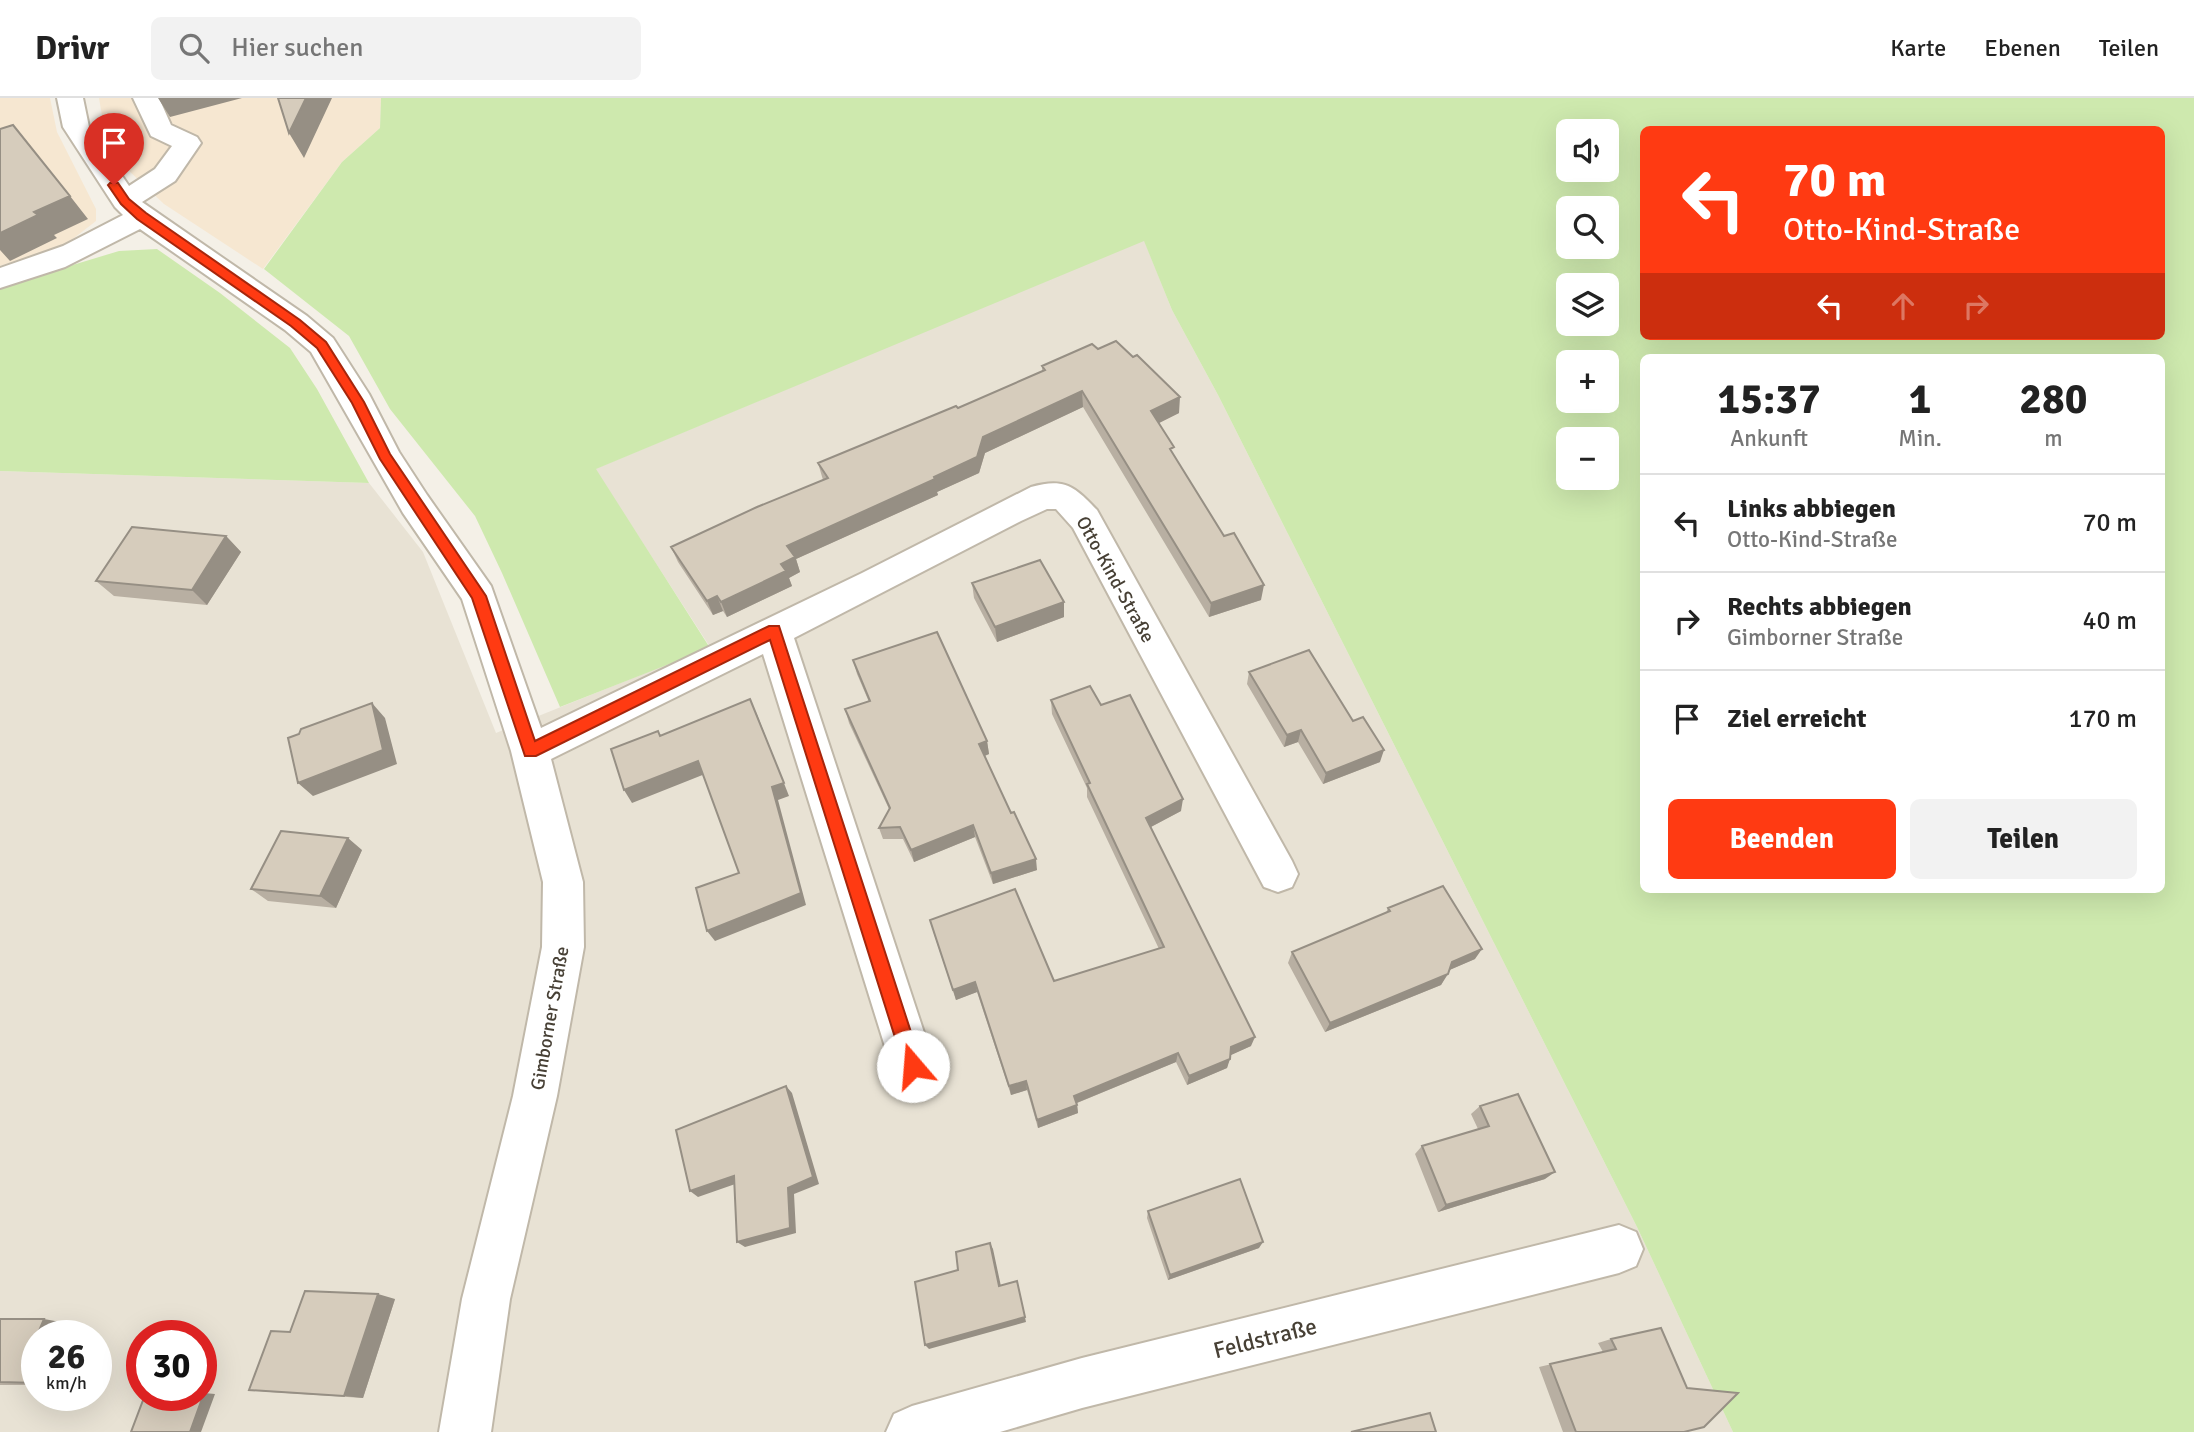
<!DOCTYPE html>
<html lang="de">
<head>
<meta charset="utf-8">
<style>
	body { margin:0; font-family:Signika,sans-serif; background:#f2f2f2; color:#222; height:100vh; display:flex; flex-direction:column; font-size:26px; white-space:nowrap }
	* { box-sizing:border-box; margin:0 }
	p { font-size:23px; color:#767676 }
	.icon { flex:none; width:38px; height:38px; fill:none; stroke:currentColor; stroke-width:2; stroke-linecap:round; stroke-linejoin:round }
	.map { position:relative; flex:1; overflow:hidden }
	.drawer { position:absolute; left:1640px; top:256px; width:525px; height:539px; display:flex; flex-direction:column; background:#fff; border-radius:10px; box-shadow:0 7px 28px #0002 }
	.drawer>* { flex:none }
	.hud { position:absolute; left:1640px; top:28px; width:525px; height:214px; border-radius:10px; box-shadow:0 7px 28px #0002; background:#ff3a12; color:#fff; overflow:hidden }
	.buttons { position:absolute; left:1556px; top:21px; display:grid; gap:14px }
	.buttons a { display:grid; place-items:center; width:63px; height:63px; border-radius:10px; background:#fff; box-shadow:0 7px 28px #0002; font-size:35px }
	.speed { position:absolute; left:21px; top:1222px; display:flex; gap:14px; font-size:35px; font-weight:700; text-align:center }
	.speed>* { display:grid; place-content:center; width:91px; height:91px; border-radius:50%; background:#fff; box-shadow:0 7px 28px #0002; line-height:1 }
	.speed small { font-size:18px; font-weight:400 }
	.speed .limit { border:10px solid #d22; background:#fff; color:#111 }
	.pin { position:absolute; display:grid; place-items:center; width:60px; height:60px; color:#fff; margin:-72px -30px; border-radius:50% 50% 50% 0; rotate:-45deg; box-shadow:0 0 7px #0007 }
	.pin .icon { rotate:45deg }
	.me { position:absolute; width:77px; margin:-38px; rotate:342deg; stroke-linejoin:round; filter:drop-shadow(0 0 5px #0008) }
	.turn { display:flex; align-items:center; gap:24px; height:147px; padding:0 28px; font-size:32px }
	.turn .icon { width:91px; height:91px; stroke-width:2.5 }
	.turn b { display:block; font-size:49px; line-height:60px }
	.lanes { display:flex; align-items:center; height:66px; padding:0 28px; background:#0003; justify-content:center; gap:35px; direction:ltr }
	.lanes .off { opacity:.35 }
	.eta { display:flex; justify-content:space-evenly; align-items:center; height:119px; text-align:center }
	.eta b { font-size:42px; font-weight:800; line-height:49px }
	.cta { display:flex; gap:14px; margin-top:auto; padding:14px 28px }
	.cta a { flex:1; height:80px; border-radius:10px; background:#ff3a12; color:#fff; font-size:28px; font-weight:800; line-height:80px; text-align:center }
	.cta a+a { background:#f2f2f2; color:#222 }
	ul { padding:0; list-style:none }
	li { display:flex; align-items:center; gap:21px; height:98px; padding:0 28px; border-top:2px solid #e0e0e0 }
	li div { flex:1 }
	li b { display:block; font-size:26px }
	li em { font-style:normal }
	header { display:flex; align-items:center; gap:42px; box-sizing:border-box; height:98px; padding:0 35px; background:#fff; border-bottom:2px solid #e0e0e0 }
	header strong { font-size:33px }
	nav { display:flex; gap:38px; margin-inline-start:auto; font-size:24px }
	.search { width:490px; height:63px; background:#f2f2f2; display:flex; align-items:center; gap:18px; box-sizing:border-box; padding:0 24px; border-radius:10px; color:#767676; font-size:26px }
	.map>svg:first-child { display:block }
</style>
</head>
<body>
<header>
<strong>Drivr</strong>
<div class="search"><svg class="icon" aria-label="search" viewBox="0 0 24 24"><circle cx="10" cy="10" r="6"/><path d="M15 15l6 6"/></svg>Hier suchen</div>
<nav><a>Karte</a><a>Ebenen</a><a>Teilen</a></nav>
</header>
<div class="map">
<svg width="2194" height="1334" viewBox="0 0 2194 1334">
	<rect width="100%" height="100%" fill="#f4f0e7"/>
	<path fill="#e8e2d4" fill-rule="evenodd" d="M 1144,142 L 1172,212 L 1218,297 L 1637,1129 L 1733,1334 L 0,1334 L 0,373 L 369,385 L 423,454 L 496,635 L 710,549 L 595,371 ZM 37,1237 L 96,1237 L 96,1297 L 37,1297 ZM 142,1237 L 201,1237 L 201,1297 L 142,1297 Z"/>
	<path fill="#f6e7d1" d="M 0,0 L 50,0 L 57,34 L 96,111 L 96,123 L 65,147 L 0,168 Z
		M 99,0 L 381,0 L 380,30 L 342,64 L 263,171 L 164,106 L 108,53 Z"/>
	<path fill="#cee9ae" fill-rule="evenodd" d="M 381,0 L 2194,0 L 2194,1334 L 1733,1334 L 1637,1129 L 1218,297 L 1172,212 L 1144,143 L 596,371 L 710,550 L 560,609 L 502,475 L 475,418 L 390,311 L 349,238 L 264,171 L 342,64 L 380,30 ZM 1643,32 L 2161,32 L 2161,238 L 1643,238 ZM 1568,33 L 1606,33 L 1606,72 L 1568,72 ZM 1568,110 L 1606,110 L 1606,149 L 1568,149 ZM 1568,187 L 1606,187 L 1606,226 L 1568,226 ZM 1643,259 L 2161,259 L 2161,791 L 1643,791 ZM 1568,264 L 1606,264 L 1606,303 L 1568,303 ZM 1568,341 L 1606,341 L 1606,380 L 1568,380 Z
		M 157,151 L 220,195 L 290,250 L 317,291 L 369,385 L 0,373 L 0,189 L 119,153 Z"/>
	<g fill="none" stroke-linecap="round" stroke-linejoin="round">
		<g stroke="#c0b8a9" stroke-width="4">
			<path id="minor" d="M 57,0 L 83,0 L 89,29 L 129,88 L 155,71 L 172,48 L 151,38 L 133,0 L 159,0 L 171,27 L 197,39 L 201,45 L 175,83 L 142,104 L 307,218 L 333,240 L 369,296 L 399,354 L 427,397 L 491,488 L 541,630 L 862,475 L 1031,389 C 1065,379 1075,389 1097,412 L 1292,763 L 1298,776 L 1292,789 L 1278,794 L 1264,789 L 1073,430 L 1056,411 L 1047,411 L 1021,423 L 794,540 L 935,968 L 929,983 L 913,990 L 897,983 L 891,968 L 763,556 L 551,661 L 583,784 L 584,849 L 557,998 L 510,1201 L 491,1334 L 439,1334 L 462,1201 L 513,998 L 542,849 L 543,784 L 511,653 L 462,501 L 403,415 L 311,254 L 285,232 L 140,131 L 65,169 L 0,190 L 0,170 L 63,148 L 123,117 L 115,109 L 63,29 Z
				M 1619,1127 L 1636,1134 L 1643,1151 L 1636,1168 L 1619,1175 L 1082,1310 L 1000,1334 L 886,1334 L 894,1316 L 912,1308 L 1082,1260 Z"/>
		</g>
		<use href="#minor" fill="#fff" fill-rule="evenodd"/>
	</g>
	<path fill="#b8afa2" d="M 1098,251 L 1179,315 L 1159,325 L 1174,358 L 1261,502 L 1209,519 L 1083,309 L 985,355 L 979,375 L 937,394 L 938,397 L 796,461 L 800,474 L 789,480 L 792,488 L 727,519 L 723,513 L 713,517 L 678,464 L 671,449 L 823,382 L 818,365 L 958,310 L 1042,273 L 1042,268 Z
		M 226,438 L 241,454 L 207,507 L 114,498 L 96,483 Z
		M 972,485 L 1064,504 L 1064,519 L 997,544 L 974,500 Z
		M 853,562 L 987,643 L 989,656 L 985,658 L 1037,772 L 993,786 L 975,739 L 914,764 L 903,741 L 883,741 L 879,730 L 889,711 L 849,625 L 845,611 L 869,604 L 857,576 Z
		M 1249,574 L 1353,623 L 1380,664 L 1323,686 L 1298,644 L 1284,649 L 1247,586 Z
		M 1051,602 L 1101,607 L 1181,713 L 1151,729 L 1251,948 L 1230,957 L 1227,970 L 1187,987 L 1176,964 L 1077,1005 L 1078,1015 L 1038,1030 L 1027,992 L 1011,997 L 977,894 L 956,902 L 933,833 L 1054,883 L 1159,851 L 1087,699 L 1087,690 L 1052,616 Z
		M 362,752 L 336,810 L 268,803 L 251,791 Z
		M 1388,810 L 1475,861 L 1449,872 L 1441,887 L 1325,934 L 1288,865 L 1292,854 L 1386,815 Z
		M 1480,1008 L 1545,1081 L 1438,1114 L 1415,1056 L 1422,1048 L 1478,1031 L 1471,1016 Z
		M 1148,1113 L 1259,1150 L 1168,1182 L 1147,1120 Z
		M 395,1201 L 363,1300 L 270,1294 L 249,1292 Z
		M 0,1221 L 66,1225 L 37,1237 L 37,1287 L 0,1287 Z
		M 1611,1241 L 1687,1290 L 1684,1334 L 1563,1334 L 1539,1269 L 1603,1254 L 1598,1245 Z"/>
	<path fill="#968f84" d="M 158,0 L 242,0 L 170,19 Z
		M 306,0 L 332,0 L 304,60 L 289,35 Z
		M 70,98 L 88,121 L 54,137 L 57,140 L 10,163 L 0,152 L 0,135 L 34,114 Z
		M 1082,293 L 1083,309 L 985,355 L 979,375 L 937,394 L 938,397 L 796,461 L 800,474 L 789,480 L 792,488 L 727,519 L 721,504 L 781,466 L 787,448 L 934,379 L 983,339 Z
		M 1180,299 L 1179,315 L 1151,329 L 1151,313 Z
		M 226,438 L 241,454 L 207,507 L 192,492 Z
		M 1264,487 L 1261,502 L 1209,519 L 1211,505 Z
		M 717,498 L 723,513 L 713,517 L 707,503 Z
		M 1064,504 L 1064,519 L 997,544 L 995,529 Z
		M 372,605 L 385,620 L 397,666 L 313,698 L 298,685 Z
		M 756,614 L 789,698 L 778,702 L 806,807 L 715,843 L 707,833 L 801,795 L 772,689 Z
		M 1301,632 L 1298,644 L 1284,649 L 1287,637 Z
		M 987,643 L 989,656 L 981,659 L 979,646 Z
		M 1384,652 L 1380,664 L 1323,686 L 1326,675 Z
		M 698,663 L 705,676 L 632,705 L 624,692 Z
		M 1183,701 L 1181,713 L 1145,732 L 1146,720 Z
		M 973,727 L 975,739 L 914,764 L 911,752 Z
		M 348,740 L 362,752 L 336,810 L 320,798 Z
		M 1036,761 L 1037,772 L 993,786 L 991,775 Z
		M 1482,851 L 1475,861 L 1445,874 L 1452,864 Z
		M 1448,876 L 1441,887 L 1325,934 L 1330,925 Z
		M 975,884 L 977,894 L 956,902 L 953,892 Z
		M 1255,939 L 1251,948 L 1229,958 L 1231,949 Z
		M 1178,955 L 1176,964 L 1074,1006 L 1074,998 Z
		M 1230,961 L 1227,970 L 1187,987 L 1189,978 Z
		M 1026,983 L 1027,992 L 1011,997 L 1009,988 Z
		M 786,988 L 792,995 L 819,1086 L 794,1096 L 796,1135 L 745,1149 L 737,1144 Z
		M 1077,1007 L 1078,1015 L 1038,1030 L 1037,1022 Z
		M 1555,1074 L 1545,1081 L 1438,1114 L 1446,1107 Z
		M 734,1078 L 741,1084 L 698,1099 L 690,1093 Z
		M 1263,1144 L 1259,1150 L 1168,1182 L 1170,1177 Z
		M 990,1145 L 993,1151 L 1002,1193 L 999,1188 Z
		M 1017,1183 L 1026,1224 L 929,1251 L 925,1247 Z
		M 378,1196 L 395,1201 L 363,1300 L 344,1298 Z
		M 44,1221 L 66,1225 L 61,1237 L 37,1237 Z
		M 37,1238 L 37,1261 L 28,1259 Z
		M 204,1295 L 215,1296 L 201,1334 L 190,1334 Z"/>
	<path fill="#d6ccbc" stroke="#968f84" stroke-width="2" d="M 278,0 L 306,0 L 289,35 Z
		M 13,27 L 70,98 L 34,114 L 38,117 L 0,135 L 0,31 Z
		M 1116,243 L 1133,259 L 1137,257 L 1180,299 L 1151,313 L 1174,349 L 1170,351 L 1224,438 L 1234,435 L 1264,487 L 1211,505 L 1082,293 L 983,339 L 977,359 L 934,379 L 935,381 L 787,448 L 795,459 L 781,466 L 786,473 L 721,504 L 717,498 L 707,503 L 671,449 L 757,409 L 828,380 L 818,365 L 956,308 L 958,310 L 1045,272 L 1042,268 L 1092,246 L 1098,251 Z
		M 132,429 L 226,438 L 192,492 L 96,483 Z
		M 1040,462 L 1064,504 L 995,529 L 972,485 Z
		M 937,534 L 987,643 L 979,646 L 1011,715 L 1014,714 L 1036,761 L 991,775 L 973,727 L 911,752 L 900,729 L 879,730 L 890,710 L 845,611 L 870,603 L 853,562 Z
		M 1309,552 L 1353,623 L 1363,619 L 1384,652 L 1326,675 L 1301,632 L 1287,637 L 1249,574 Z
		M 1090,588 L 1101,607 L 1130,597 L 1183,701 L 1146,720 L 1255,939 L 1231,949 L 1230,961 L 1189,978 L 1178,955 L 1074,998 L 1077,1007 L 1037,1022 L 1026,983 L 1009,988 L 975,884 L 953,892 L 930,822 L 1015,791 L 1054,883 L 1164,849 L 1087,686 L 1090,685 L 1051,602 Z
		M 750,601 L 784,685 L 772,689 L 801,795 L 707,833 L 696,790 L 739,775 L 698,663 L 624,692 L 611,651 L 658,633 L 660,638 Z
		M 372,605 L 383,652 L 298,685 L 288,640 L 299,636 L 301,631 Z
		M 281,733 L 348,740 L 320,798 L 251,791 Z
		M 1443,788 L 1482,851 L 1452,864 L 1448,876 L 1330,925 L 1292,854 L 1390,813 L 1388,810 Z
		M 786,988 L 813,1079 L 788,1090 L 790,1130 L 737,1144 L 734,1078 L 690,1093 L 676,1032 Z
		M 1518,996 L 1555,1074 L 1446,1107 L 1422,1048 L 1489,1028 L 1480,1008 Z
		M 1240,1081 L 1263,1144 L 1170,1177 L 1148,1113 Z
		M 990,1145 L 999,1188 L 1017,1183 L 1025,1219 L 925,1247 L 915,1184 L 958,1172 L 956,1154 Z
		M 305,1193 L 378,1196 L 344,1298 L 249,1292 L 271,1233 L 290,1234 Z
		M 0,1221 L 44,1221 L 28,1259 L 37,1261 L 37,1285 L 0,1284 Z
		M 1661,1230 L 1687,1290 L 1738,1295 L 1704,1329 L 1684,1334 L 1576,1334 L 1550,1266 L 1616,1251 L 1611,1241 Z
		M 201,1295 L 204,1295 L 190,1334 L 131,1334 L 145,1297 L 201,1297 Z
		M 1430,1315 L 1436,1334 L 1351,1334 Z"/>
	<path fill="#ff3a12" stroke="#a6260c" stroke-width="2" d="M 110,85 L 118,85 L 129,101 L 146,115 L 300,222 L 326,244 L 364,304 L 390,356 L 486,498 L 535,643 L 769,528 L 779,528 L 922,968 L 919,974 L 913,977 L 907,974 L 904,968 L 770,542 L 536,658 L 525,658 L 472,500 L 380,361 L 352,305 L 317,250 L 291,228 L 137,121 L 121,106 L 108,87 Z"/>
	<g text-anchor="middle" stroke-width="6" stroke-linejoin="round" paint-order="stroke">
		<g font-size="19" fill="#474035" stroke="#fff">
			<text transform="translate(1116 481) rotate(61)" y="7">Otto-Kind-Straße</text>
			<text transform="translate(549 920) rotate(-80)" y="7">Gimborner Straße</text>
		</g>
		<g font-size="23" fill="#474035" stroke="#fff">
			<text transform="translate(1265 1240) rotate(-14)" y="8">Feldstraße</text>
		</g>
	</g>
</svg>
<div class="buttons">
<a><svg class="icon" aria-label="sound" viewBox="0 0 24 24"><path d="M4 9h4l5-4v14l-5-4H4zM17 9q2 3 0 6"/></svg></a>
<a><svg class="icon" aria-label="search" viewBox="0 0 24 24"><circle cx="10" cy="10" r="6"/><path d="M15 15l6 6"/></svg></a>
<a><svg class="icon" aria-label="layers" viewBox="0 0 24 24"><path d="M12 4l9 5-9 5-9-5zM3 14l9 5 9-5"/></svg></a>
<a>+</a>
<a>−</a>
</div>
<div class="speed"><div>26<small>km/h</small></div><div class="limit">30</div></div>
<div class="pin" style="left:114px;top:87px;background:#d93025"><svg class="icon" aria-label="arrive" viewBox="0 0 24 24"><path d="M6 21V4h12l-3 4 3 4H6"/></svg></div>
<svg class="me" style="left:913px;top:968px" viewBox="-20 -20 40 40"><circle r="19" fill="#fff"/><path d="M0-13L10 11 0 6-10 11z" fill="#ff3a12"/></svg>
<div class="hud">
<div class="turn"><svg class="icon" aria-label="left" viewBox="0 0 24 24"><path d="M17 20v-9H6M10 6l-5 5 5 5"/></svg><div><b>70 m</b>Otto-Kind-Straße</div></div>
<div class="lanes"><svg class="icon" aria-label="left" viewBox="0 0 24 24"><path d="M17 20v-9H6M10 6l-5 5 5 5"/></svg><svg class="icon off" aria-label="ahead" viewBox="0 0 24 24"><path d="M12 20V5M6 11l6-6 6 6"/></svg><svg class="icon off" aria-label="right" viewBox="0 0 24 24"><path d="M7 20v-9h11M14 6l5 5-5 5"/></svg></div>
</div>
<section class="drawer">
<div class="eta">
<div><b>15:37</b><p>Ankunft</p></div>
<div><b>1</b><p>Min.</p></div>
<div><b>280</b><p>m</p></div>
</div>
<ul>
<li><svg class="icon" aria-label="left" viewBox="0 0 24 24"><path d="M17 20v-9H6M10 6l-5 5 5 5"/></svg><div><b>Links abbiegen</b><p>Otto-Kind-Straße</p></div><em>70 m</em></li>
<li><svg class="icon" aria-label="right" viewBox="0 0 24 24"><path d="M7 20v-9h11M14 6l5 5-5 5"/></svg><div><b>Rechts abbiegen</b><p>Gimborner Straße</p></div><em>40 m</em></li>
<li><svg class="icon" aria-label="arrive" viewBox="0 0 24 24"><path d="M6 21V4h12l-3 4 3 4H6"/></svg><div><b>Ziel erreicht</b></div><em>170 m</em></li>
</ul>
<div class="cta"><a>Beenden</a><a>Teilen</a></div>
</section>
</div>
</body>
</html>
